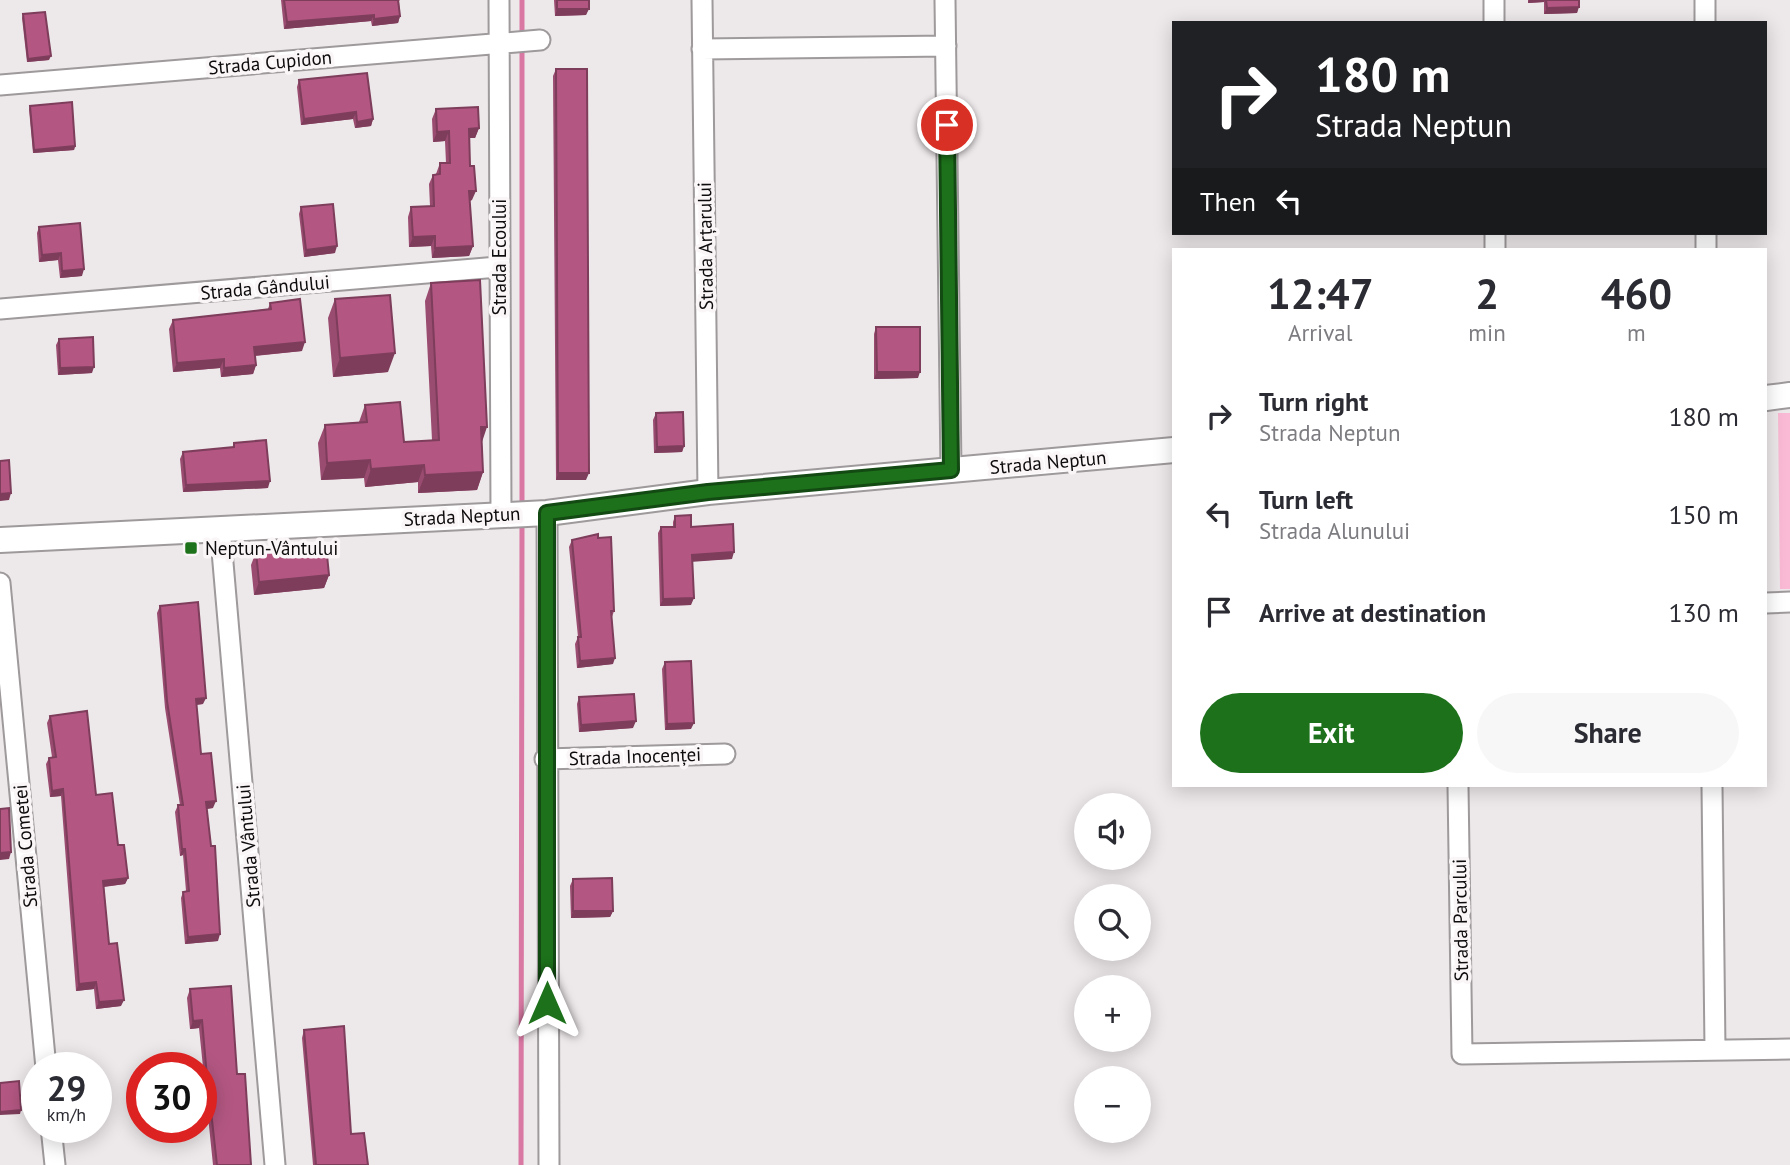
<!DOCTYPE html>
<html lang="en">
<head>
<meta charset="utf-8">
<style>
	body { margin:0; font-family:"PT Sans",sans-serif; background:#f7f7f7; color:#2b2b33; height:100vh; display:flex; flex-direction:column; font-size:26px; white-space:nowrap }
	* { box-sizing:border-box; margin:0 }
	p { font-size:23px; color:#7c7c81 }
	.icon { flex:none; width:38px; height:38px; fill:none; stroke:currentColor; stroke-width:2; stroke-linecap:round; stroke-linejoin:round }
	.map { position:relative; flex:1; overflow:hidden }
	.details { position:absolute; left:1172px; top:248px; width:595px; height:539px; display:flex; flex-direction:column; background:#fff; border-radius:0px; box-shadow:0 4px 18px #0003 }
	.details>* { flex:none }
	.guide { position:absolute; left:1172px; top:21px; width:595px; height:214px; border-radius:0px; box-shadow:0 4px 18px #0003; background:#202124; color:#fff; overflow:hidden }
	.tools { position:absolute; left:1074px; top:793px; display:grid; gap:14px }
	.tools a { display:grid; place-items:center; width:77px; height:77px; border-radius:50%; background:#fff; box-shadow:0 4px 18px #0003; font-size:35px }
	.speed { position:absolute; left:21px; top:1052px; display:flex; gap:14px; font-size:35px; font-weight:700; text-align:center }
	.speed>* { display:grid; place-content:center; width:91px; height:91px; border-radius:50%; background:#fff; box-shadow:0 4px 18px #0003; line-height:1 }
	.speed small { font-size:18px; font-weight:400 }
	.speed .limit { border:10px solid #d22; background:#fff; color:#111 }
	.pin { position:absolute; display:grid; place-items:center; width:60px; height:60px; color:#fff; margin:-30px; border:4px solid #fff; border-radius:50%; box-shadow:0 2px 7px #0007 }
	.me { position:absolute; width:77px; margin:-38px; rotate:0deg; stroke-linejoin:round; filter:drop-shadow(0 0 5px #0008) }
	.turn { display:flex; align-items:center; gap:24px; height:147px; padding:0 28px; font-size:32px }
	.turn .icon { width:91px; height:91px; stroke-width:2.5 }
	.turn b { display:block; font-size:49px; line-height:60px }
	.then { display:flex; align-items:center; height:66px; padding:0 28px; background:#0003; gap:14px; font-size:26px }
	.eta { display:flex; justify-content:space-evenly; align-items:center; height:119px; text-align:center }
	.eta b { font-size:42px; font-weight:700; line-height:49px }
	.primary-button { display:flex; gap:14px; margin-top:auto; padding:14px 28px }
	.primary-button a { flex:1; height:80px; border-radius:42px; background:#1d711b; color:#fff; font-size:28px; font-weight:700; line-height:80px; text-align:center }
	.primary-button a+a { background:#f7f7f7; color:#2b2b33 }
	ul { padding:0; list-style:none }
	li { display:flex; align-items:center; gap:21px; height:98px; padding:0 28px }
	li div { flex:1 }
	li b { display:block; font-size:26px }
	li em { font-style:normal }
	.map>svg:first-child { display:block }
</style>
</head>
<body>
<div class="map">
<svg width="1790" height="1165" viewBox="0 0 1790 1165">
	<rect width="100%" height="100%" fill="#ede8ea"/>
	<path fill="#fab9d4" d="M 1778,413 L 1790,413 L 1790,589 L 1780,589 Z"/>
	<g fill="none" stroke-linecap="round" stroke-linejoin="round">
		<path stroke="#d978a3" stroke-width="5" d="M 522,508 L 522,0
			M 521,1165 L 522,521"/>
		<g stroke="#9e999b" stroke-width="23">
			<path id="minor" d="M 499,0 L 501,513
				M 702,0 L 708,492
				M 945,0 L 951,470
				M 1494,0 L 1494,23
				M 1705,0 L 1705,23
				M 702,49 L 946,46
				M 0,85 L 540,40
				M 1495,233 L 1495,250
				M 1706,233 L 1706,250
				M 0,309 L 498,267
				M 547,513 L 549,1165
				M 220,528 L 275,1165
				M 0,583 L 46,1068
				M 1766,603 L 1790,602
				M 545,759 L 725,754
				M 1458,786 L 1462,1054 L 1790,1049
				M 1712,786 L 1715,1050
				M 51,1127 L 55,1165"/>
		</g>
		<g stroke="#9e999b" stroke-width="28">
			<path id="tertiary" d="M 1766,398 L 1790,395
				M 0,540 L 547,513 L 708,492 L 1174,450"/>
		</g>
		<use href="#minor" stroke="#fff" stroke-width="19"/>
		<use href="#tertiary" stroke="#fff" stroke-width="24"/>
	</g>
	<path fill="#9a4b70" d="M 281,0 L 400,0 L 399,1 L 400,16 L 398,23 L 372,26 L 371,21 L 284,29 Z
		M 554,0 L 589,0 L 586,15 L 555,16 Z
		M 1528,0 L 1579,0 L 1577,13 L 1544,14 L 1544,2 L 1528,3 Z
		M 23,14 L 49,60 L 27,62 L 22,18 Z
		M 556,69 L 586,480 L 556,480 L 553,76 Z
		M 299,80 L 373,119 L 371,126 L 355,128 L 353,119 L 301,125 L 297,87 Z
		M 30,106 L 75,146 L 74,150 L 33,153 L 29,109 Z
		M 436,109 L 479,128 L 475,138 L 469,138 L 472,200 L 470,201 L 473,246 L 469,256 L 432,258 L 431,246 L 409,247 L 408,217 L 411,207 L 430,206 L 429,184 L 433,175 L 436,174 L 440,163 L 446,163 L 445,141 L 433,142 L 432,119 Z
		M 301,207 L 335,253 L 304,257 L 299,214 Z
		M 39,227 L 82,276 L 60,278 L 58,260 L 39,262 L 37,233 Z
		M 431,283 L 482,442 L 483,472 L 477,490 L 418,493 L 418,482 L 365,487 L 364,478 L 321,480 L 318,443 L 325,425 L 359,422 L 365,405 L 404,442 L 432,440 L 425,301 Z
		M 335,299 L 388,372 L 333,377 L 328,318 Z
		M 270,303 L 302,351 L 255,356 L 256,365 L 253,374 L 221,377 L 220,368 L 173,372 L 169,329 L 173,320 L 268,309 Z
		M 876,327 L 918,378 L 874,379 L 874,334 Z
		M 59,339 L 92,373 L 58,375 L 56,345 Z
		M 656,413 L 684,446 L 682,452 L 654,453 L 653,420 Z
		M 234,443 L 268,488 L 183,492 L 180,459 L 183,452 L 232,448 Z
		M 675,516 L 691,527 L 732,559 L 692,561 L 691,605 L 660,606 L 658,533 L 661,527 L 673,527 L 673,522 Z
		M 572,540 L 614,611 L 612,617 L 613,664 L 577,668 L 575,644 L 578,637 L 569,547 Z
		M 256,552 L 329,575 L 324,588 L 254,595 L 251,565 Z
		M 160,606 L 203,704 L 196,705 L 201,754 L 213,808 L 207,809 L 218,941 L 185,944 L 181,898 L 183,892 L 186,891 L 183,855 L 180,856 L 175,812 L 178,805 L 180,805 L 165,708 L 157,613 Z
		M 665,662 L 691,729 L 665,730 L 662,669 Z
		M 579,697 L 633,728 L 579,732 L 577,704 Z
		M 50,716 L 96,795 L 118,845 L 128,878 L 125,884 L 104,887 L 109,944 L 121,1006 L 96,1009 L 94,989 L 76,991 L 61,796 L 50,797 L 46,764 L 49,758 L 52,757 L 47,723 Z
		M 573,879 L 613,911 L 610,917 L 571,918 L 570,886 Z
		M 190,989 L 237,1074 L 251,1165 L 213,1165 L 199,1028 L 190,1029 L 187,998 Z
		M 304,1030 L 351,1134 L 368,1165 L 313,1165 L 302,1038 Z"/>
	<path fill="#7d3d5b" d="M 1529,0 L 1545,0 L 1544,2 L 1528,3 Z
		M 1579,7 L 1577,13 L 1544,14 L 1547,8 Z
		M 557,9 L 589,9 L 586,15 L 555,16 Z
		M 374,15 L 371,21 L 284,29 L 287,22 Z
		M 400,16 L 398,23 L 372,26 L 374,19 Z
		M 51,56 L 49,60 L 27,62 L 28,59 Z
		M 356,112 L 353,119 L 301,125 L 304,119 Z
		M 373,119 L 371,126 L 355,128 L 357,122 Z
		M 479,128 L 475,138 L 465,138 L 469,129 Z
		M 449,131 L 445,141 L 433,142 L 437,132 Z
		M 75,146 L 74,150 L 33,153 L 34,150 Z
		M 469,191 L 476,191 L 472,200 L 466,201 Z
		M 435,236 L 431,246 L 409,247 L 413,237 Z
		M 337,246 L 335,253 L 304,257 L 306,250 Z
		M 473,246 L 469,256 L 432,258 L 435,248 Z
		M 61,253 L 58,260 L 39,262 L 42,255 Z
		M 84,269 L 82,276 L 60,278 L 62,271 Z
		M 305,342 L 302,351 L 251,356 L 254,347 Z
		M 395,353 L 388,372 L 333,377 L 340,358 Z
		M 224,359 L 220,368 L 173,372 L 177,363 Z
		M 256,365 L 253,374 L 221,377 L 224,368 Z
		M 94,367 L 92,373 L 58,375 L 60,368 Z
		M 877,372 L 920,372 L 918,378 L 874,379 Z
		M 481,427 L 487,427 L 481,445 Z
		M 684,446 L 682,452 L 654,453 L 657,447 Z
		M 370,460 L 364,478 L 321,480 L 327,463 Z
		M 424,465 L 418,482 L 365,487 L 371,469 Z
		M 483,472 L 477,490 L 418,493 L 425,475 Z
		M 558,473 L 589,473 L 586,480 L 556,480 Z
		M 270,481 L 268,488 L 183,492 L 186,485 Z
		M 11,493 L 9,500 L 0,501 L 0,494 Z
		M 734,552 L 732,559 L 690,562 L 692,555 Z
		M 329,575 L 324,588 L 254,595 L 259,582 Z
		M 694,598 L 691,605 L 660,606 L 663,599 Z
		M 615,658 L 613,664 L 577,668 L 580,661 Z
		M 206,698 L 203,704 L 193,705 L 196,699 Z
		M 636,721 L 633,728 L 579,732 L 581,725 Z
		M 694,723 L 691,729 L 665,730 L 667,724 Z
		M 63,789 L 61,796 L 50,797 L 52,791 Z
		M 216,801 L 213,808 L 204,809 L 206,802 Z
		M 182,849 L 185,849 L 183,855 L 180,856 Z
		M 11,852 L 9,859 L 0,860 L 0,853 Z
		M 128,878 L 125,884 L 101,887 L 103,881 Z
		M 573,911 L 613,911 L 610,917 L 571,918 Z
		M 220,934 L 218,941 L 185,944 L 188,937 Z
		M 96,982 L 94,989 L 76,991 L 79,984 Z
		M 124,1000 L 121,1006 L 96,1009 L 99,1002 Z
		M 202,1020 L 199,1028 L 190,1029 L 193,1021 Z
		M 21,1110 L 20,1114 L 0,1115 L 0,1112 Z
		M 211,1111 L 208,1119 L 201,1120 L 201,1112 Z"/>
	<path fill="#b35782" stroke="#7d3d5b" stroke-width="2" d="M 284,0 L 398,0 L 400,16 L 374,19 L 374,15 L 287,22 Z
		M 557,0 L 589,0 L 589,9 L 557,9 Z
		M 1546,0 L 1579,0 L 1579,7 L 1547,8 Z
		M 45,12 L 51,56 L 28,59 L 23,14 Z
		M 556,69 L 587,69 L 589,473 L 558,473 Z
		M 367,73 L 373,119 L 357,122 L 356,112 L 304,119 L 299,80 Z
		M 72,102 L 75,146 L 34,150 L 30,106 Z
		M 478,107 L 479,128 L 469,129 L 470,166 L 474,166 L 476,191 L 469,191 L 473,246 L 435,248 L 435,236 L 413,237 L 411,207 L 434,206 L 433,175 L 440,174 L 440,163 L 450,163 L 449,131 L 437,132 L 436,109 Z
		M 333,204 L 337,246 L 306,250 L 301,207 Z
		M 80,223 L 84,269 L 62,271 L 61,253 L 42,255 L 39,227 Z
		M 480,280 L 487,427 L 481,427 L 483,472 L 425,475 L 424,465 L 371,469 L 370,460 L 327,463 L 325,425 L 367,422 L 365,405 L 400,402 L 404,442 L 439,440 L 431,283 Z
		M 390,295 L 395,353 L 340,358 L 335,299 Z
		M 300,299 L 305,342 L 254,347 L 256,365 L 224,368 L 224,359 L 177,363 L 173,320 L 271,309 L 270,303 Z
		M 876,327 L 920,327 L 920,372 L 877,372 Z
		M 93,337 L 94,367 L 60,368 L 59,339 Z
		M 683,412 L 684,446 L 657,447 L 656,413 Z
		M 266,440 L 270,481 L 186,485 L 183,452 L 234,447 L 234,443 Z
		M 9,460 L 11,493 L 0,494 L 0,461 Z
		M 691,515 L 691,527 L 733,524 L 734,552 L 692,555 L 694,598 L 663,599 L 661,527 L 675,527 L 675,516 Z
		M 598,534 L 598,538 L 611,537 L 614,611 L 611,611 L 615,658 L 580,661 L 578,637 L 581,637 L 572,540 Z
		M 326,545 L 329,575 L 259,582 L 256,552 Z
		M 198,602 L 206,698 L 196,699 L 201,754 L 211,753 L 216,801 L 206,802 L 211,846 L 215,846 L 220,934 L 188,937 L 183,892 L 189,891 L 185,849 L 182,849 L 178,805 L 183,805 L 167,701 L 160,606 Z
		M 691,661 L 694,723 L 667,724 L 665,662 Z
		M 634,694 L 636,721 L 581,725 L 579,697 Z
		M 87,711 L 96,795 L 112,793 L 118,845 L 124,845 L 128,878 L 103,881 L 109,944 L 117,943 L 124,1000 L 99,1002 L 96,982 L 79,984 L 63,789 L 52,791 L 49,758 L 56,757 L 50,716 Z
		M 9,808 L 11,852 L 0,853 L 0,809 Z
		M 612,878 L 613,911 L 573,911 L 573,879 Z
		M 231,986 L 237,1074 L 245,1074 L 251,1165 L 217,1165 L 211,1111 L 201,1112 L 201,1078 L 207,1077 L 202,1020 L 193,1021 L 190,989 Z
		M 344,1026 L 351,1134 L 364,1133 L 368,1165 L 316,1165 L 304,1030 Z
		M 19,1081 L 21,1110 L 0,1112 L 0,1083 Z"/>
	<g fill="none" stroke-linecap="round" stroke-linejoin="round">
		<g stroke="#134912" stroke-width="18">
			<path id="route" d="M 547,1003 L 547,513 L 708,492 L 951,470 L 947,125"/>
		</g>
		<use href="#route" stroke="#1d711b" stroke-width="12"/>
	</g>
	<rect fill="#1d711b" stroke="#faf5f7" stroke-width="2.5" x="184" y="541" width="14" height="14" rx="3.5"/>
	<g text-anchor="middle" stroke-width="7" stroke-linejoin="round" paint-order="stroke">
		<g font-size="19" fill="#0d0b0c" stroke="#faf5f7">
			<text transform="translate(270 62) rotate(-5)" y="7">Strada Cupidon</text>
			<text transform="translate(705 246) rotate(-91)" y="7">Strada Arțarului</text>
			<text transform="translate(499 257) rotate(-90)" y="7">Strada Ecoului</text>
			<text transform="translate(265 287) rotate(-5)" y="7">Strada Gândului</text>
			<text transform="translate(1048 462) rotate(-5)" y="7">Strada Neptun</text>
			<text transform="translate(462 516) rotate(-3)" y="7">Strada Neptun</text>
			<text transform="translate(635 756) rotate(-2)" y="7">Strada Inocenței</text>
			<text transform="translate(25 846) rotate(-95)" y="7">Strada Cometei</text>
			<text transform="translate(248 846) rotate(-95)" y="7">Strada Vântului</text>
			<text transform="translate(1460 920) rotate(-91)" y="7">Strada Parcului</text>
		</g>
		<g font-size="19" fill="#0d0b0c" stroke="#faf5f7" text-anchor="start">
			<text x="205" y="555">Neptun-Vântului</text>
		</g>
	</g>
</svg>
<div class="tools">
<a><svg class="icon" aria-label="sound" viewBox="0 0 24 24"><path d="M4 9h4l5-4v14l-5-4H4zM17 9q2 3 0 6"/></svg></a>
<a><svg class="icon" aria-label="search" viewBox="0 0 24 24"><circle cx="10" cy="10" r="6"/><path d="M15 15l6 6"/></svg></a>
<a>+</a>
<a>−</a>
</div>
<div class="speed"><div>29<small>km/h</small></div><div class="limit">30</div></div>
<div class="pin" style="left:947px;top:125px;background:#d93025"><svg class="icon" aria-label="arrive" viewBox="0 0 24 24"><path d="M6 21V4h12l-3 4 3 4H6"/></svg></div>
<svg class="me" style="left:547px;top:1003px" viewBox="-20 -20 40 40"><path d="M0-17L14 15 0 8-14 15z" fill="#1d711b" stroke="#fff" stroke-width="4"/></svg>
<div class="guide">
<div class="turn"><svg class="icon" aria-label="right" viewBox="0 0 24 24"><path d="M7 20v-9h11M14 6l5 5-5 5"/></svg><div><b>180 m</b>Strada Neptun</div></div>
<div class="then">Then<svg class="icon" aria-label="left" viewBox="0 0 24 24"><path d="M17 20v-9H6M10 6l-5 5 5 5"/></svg></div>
</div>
<section class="details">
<div class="eta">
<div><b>12:47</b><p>Arrival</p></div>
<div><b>2</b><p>min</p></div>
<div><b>460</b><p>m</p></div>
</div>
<ul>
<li><svg class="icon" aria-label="right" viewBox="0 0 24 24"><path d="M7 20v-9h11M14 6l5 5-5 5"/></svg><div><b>Turn right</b><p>Strada Neptun</p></div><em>180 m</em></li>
<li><svg class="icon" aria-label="left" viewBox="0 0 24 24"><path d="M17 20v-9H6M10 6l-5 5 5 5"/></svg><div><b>Turn left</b><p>Strada Alunului</p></div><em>150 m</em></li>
<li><svg class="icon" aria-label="arrive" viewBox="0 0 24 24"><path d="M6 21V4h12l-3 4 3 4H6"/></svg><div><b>Arrive at destination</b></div><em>130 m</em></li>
</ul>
<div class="primary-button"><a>Exit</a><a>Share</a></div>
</section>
</div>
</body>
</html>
